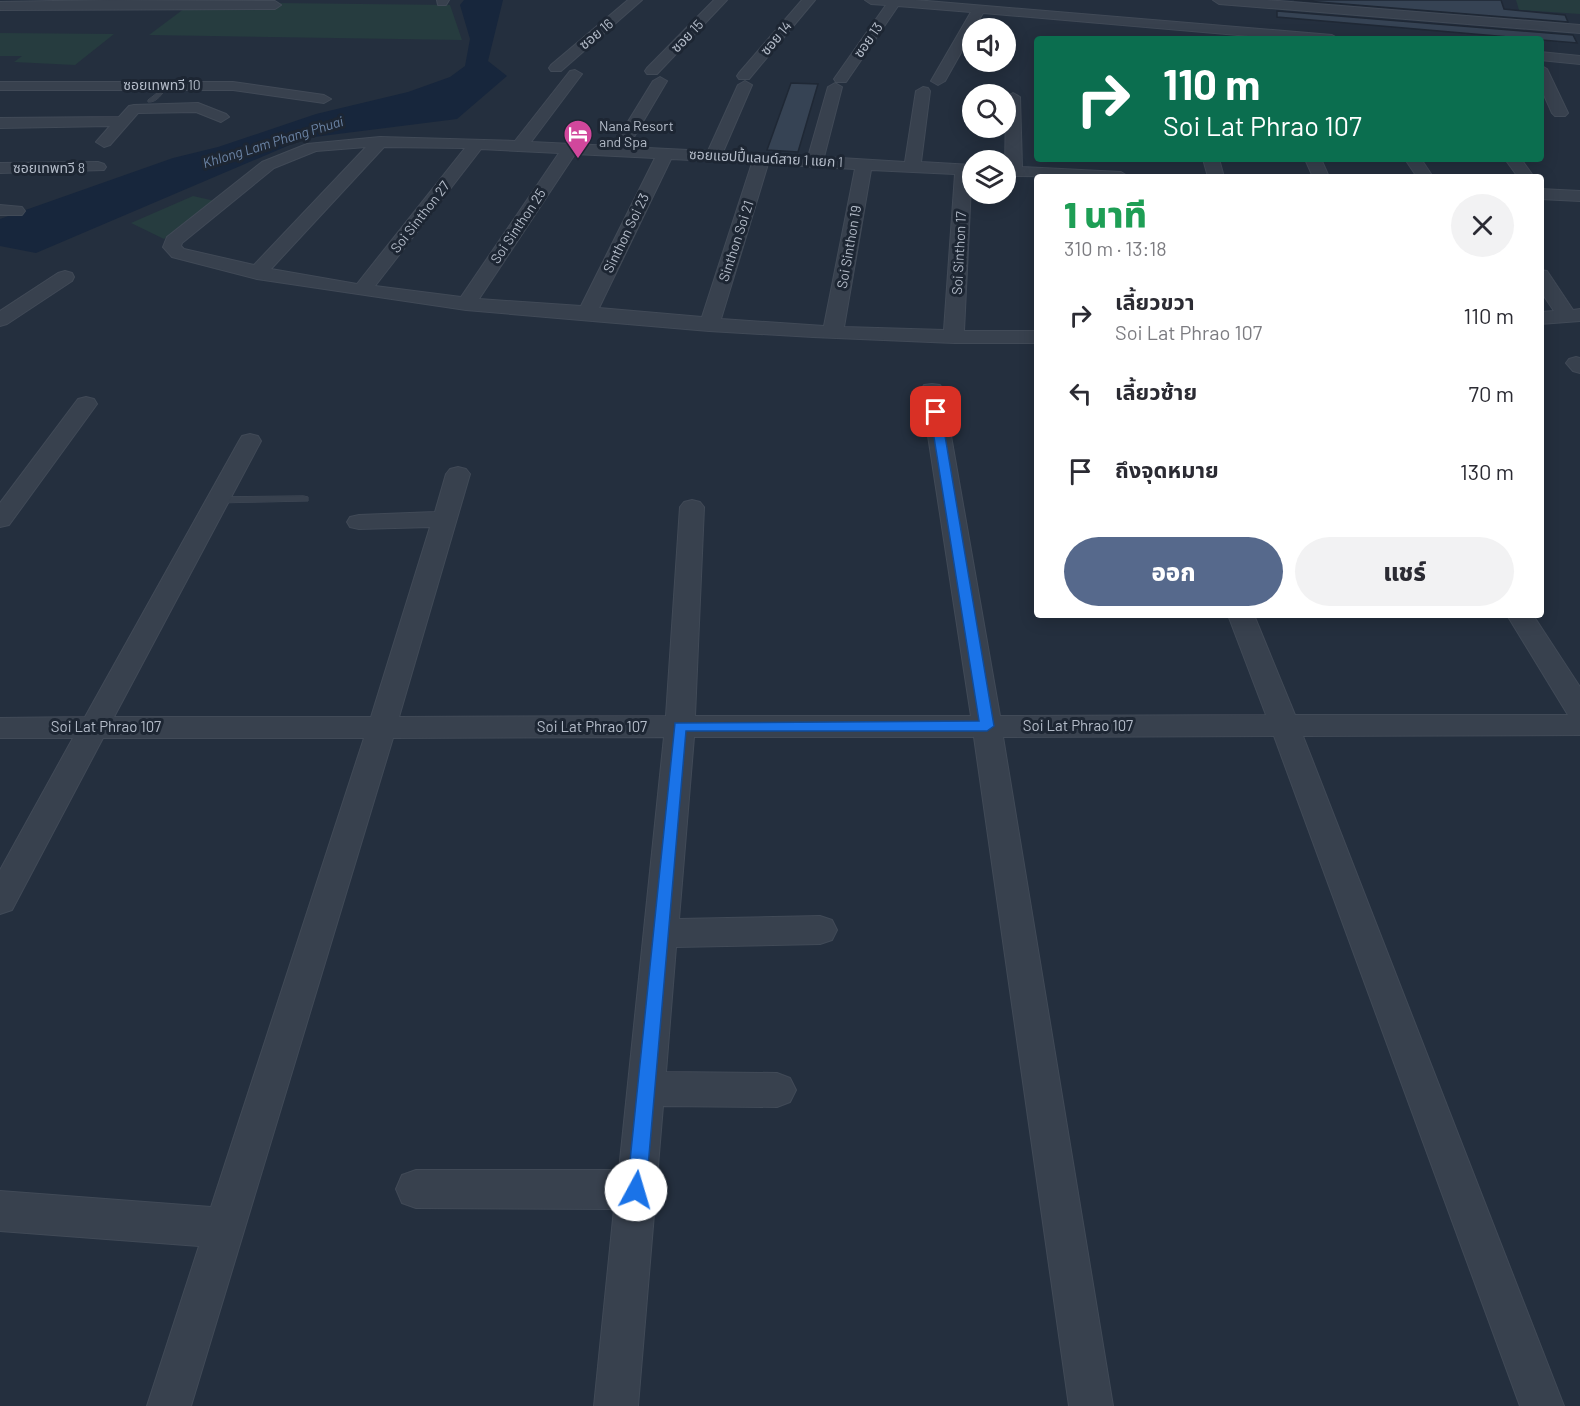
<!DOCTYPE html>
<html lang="th">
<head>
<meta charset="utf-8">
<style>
	body { margin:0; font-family:Barlow,"Noto Sans Thai",sans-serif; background:#f2f2f3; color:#2b2b33; height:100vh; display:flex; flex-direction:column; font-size:22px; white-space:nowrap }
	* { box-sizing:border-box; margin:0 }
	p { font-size:20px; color:#7c7c81 }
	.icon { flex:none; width:33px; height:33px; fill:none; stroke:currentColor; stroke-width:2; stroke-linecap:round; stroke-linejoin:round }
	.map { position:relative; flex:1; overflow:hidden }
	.side { position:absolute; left:1034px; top:174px; width:510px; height:444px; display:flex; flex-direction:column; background:#fff; border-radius:6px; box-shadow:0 3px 15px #0003 }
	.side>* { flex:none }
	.top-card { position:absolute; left:1034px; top:36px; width:510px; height:126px; border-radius:6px; box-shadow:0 3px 15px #0003; background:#0b6e4f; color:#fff; overflow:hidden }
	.fabs { position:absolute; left:962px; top:18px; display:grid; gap:12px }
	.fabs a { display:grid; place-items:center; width:54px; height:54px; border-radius:50%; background:#fff; box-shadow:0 3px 15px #0003; font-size:30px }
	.pin { position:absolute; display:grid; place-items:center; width:51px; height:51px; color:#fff; margin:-26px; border-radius:12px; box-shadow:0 3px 9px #0006 }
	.me { position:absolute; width:66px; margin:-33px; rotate:6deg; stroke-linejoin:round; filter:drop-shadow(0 0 4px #0008) }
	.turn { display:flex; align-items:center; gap:21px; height:126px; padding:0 30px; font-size:27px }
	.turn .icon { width:78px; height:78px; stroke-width:2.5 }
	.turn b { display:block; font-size:42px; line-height:51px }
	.round { display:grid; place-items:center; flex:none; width:63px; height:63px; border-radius:32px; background:#f2f2f3 }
	.overview { display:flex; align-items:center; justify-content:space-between; height:102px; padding:0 30px }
	h1 { font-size:36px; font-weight:800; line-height:45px; color:#1e9e55 }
	.cta { display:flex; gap:12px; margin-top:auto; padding:12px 30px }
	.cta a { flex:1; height:69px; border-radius:36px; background:#56698c; color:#fff; font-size:24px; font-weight:800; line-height:69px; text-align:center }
	.cta a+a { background:#f2f2f3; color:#2b2b33 }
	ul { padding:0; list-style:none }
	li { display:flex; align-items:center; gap:18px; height:78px; padding:0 30px }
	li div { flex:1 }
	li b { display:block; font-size:22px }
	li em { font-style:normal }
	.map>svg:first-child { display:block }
</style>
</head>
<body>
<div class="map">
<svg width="1580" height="1406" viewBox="0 0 1580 1406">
	<rect width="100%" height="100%" fill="#242f3e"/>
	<path fill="#263c3f" d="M 1516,0 L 1580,0 L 1580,14 L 1519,10 Z
		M 193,2 L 450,5 L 462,40 L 149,35 Z
		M 0,33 L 114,34 L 75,65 L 14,62 L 22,56 L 0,56 Z
		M 193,196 L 215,201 L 164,239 L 131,223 Z"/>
	<path fill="#17263c" d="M 464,0 L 503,0 L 488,61 L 507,76 L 457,119 L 306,138 L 36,253 L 0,246 L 0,219 L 173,158 L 218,147 L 316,114 L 408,92 L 450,77 L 465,66 L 470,39 L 460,5 Z"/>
	<path fill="#364354" stroke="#1f2835" stroke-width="1.5" d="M 1294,0 L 1501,0 L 1504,9 L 1565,15 L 1568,22 Z
		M 1277,11 L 1573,35 L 1577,43 L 1277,17 Z
		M 791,83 L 818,84 L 798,152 L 767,150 Z"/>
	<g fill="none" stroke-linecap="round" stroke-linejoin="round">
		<g stroke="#414a57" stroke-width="1">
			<path id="lane" d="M 163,84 L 168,85 C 163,93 157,103 148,102 L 148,100 L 157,93 Z
				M 304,496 L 308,497 L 308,501 L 217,503 L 211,500 L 217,497 Z"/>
		</g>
		<g stroke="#414a57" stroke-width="2">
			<path id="street" d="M 107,0 L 275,1 L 281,5 L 275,9 L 0,10 L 0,2 Z
				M 437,0 L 449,0 L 446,5 L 438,5 Z
				M 628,0 L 642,0 L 561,71 L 551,71 L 549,68 L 551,65 Z
				M 714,0 L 727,0 L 657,74 L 647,74 L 645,71 L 647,68 Z
				M 802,0 L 815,0 L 749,79 L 739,79 L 737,76 L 739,73 Z
				M 865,0 L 915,0 L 1332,35 L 1339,39 L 1285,39 L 983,13 L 974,28 L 972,28 L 972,33 L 945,81 L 938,85 L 931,81 L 971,12 L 898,6 L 846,82 L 836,82 L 834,79 L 886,5 L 871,4 Z
				M 1213,0 L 1266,0 L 1580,25 L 1580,33 L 1219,4 Z
				M 1540,52 L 1580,56 L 1580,64 L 1540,60 Z
				M 1540,65 L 1547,69 L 1568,113 L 1565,116 L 1555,116 L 1552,113 L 1540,86 Z
				M 575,70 L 582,74 L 531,142 L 613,146 L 653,81 L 660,77 L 667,81 L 628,147 L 708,151 L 738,85 L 745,81 L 752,85 L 723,152 L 808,157 L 828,87 L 835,83 L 842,87 L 824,157 L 905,162 L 916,91 L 923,87 L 928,88 L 930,91 L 921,162 L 972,165 L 964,331 L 1036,331 L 1036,343 L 954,343 L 813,337 L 709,331 L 466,310 L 257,279 L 172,257 L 163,247 L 167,237 L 262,162 L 307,144 L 380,137 L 515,141 L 570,71 ZM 366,147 L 254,265 L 184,249 L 181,246 L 182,243 L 274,168 L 316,151 ZM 384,147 L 465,148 L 357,284 L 271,269 ZM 481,149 L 559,153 L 461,297 L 375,286 ZM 575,154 L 655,158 L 581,306 L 479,299 ZM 671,159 L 752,163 L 702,317 L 599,308 ZM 768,164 L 855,169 L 824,326 L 721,319 ZM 871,170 L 955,174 L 944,330 L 844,327 Z
				M 0,82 L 233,82 L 324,95 L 331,99 L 324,103 L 233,90 L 0,90 Z
				M 1013,93 L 1020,97 L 1022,167 L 1121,172 L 1129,177 L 1005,176 L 1006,97 Z
				M 198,103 L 226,114 L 229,117 L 221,122 L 196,112 L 138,113 L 110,145 L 104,147 L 96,142 L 110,126 L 0,128 L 0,118 L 119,117 L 129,106 L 134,105 Z
				M 1203,159 L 1219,159 L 1224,177 L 1208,177 Z
				M 1305,159 L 1321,159 L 1329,177 L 1313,177 Z
				M 1405,159 L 1421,159 L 1433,177 L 1417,177 Z
				M 1505,159 L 1521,159 L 1534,177 L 1518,177 Z
				M 98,162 L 104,164 L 106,167 L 104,170 L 0,173 L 0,163 Z
				M 1540,189 L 1580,191 L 1580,201 L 1540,199 Z
				M 0,205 L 22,207 L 25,211 L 22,215 L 0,215 Z
				M 1540,270 L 1547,271 L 1573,310 L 1580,309 L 1580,321 L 1540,324 L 1540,312 L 1554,311 L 1540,290 Z
				M 65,271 L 72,273 L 74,277 L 72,281 L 7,324 L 0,326 L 0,311 L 58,273 Z
				M 1576,357 L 1580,358 L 1580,373 L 1573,371 L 1566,363 L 1569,359 Z
				M 932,384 L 940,385 L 943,390 L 1000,716 L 1266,715 L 1228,615 L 1254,615 L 1295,715 L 1568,715 L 1507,615 L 1533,615 L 1580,687 L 1580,735 L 1303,736 L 1564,1406 L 1520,1406 L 1274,736 L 1003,737 L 1113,1406 L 1069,1406 L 974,737 L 694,737 L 679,919 L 820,916 L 832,920 L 837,930 L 832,940 L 820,944 L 676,947 L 666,1072 L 777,1073 L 790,1078 L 796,1090 L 790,1102 L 777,1107 L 663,1106 L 638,1406 L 594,1406 L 614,1209 L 416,1208 L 402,1203 L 396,1189 L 402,1175 L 416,1170 L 619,1170 L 664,737 L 393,738 L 191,1406 L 147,1406 L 199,1246 L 0,1231 L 0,1191 L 211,1207 L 364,738 L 103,738 L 12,910 L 0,914 L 0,870 L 73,738 L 0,738 L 0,718 L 85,717 L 239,441 L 242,436 L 250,434 L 258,436 L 261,441 L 114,717 L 371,717 L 430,527 L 359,529 L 350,527 L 347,522 L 350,517 L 359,515 L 435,512 L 446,474 L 450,469 L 458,467 L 466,469 L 470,474 L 399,717 L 666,716 L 680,507 L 684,502 L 692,500 L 700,502 L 704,507 L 695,716 L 971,716 L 921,390 L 924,385 Z
				M 86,397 L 94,399 L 97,404 L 9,525 L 0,527 L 0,503 L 78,399 Z"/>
		</g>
		<use href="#lane" fill="#38414e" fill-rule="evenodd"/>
		<use href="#street" fill="#38414e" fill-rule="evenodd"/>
	</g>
	<path fill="#1a73e8" stroke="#114b97" stroke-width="1.5" d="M 936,409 L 941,412 L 994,726 L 987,731 L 686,731 L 646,1190 L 643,1197 L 636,1200 L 629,1197 L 627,1190 L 675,723 L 979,721 L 930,412 Z"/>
	<defs>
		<g id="hotel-pin" transform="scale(1.5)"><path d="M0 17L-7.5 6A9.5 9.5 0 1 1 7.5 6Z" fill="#d1479c" stroke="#1d2633"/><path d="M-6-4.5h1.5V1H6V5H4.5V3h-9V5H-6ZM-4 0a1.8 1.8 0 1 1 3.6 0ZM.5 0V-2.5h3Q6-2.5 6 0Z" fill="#fff"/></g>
	</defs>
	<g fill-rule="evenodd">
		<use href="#hotel-pin" x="578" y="134"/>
	</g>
	<g text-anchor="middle" stroke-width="6" stroke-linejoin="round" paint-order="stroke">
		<g font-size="14" fill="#b4bcc9" stroke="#1d2633">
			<text transform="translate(596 34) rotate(-40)" y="5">ซอย 16</text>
			<text transform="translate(687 36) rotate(-46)" y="5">ซอย 15</text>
			<text transform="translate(776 38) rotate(-50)" y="5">ซอย 14</text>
			<text transform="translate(868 40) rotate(-55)" y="5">ซอย 13</text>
			<text x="162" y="90">ซอยเทพทวี 10</text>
			<text transform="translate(766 158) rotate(3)" y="5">ซอยแฮปปี้แลนด์สาย 1 แยก 1</text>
			<text x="49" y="173">ซอยเทพทวี 8</text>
			<text transform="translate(420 217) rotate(-52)" y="5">Soi Sinthon 27</text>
			<text transform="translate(518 226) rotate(-56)" y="5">Soi Sinthon 25</text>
			<text transform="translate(626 233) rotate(-64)" y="5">Sinthon Soi 23</text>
			<text transform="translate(736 241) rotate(-72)" y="5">Sinthon Soi 21</text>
			<text transform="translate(849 247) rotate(-80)" y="5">Soi Sinthon 19</text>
			<text transform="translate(959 253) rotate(-87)" y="5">Soi Sinthon 17</text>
		</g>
		<g font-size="14" fill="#b4bcc9" stroke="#1d2633" text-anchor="start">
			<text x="599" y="131">Nana Resort<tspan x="599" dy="16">and Spa</tspan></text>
		</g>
		<g font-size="14" font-style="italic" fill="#6d86a8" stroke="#1d2633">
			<text transform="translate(273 142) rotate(-17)" y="5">Khlong Lam Phang Phuai</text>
		</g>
		<g font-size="15" fill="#b4bcc9" stroke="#1d2633">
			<text x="1078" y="731">Soi Lat Phrao 107</text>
			<text x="106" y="732">Soi Lat Phrao 107</text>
			<text x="592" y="732">Soi Lat Phrao 107</text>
		</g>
	</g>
</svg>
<div class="fabs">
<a><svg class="icon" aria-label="sound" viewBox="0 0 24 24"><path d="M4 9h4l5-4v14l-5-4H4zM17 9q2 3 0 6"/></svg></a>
<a><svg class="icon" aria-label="search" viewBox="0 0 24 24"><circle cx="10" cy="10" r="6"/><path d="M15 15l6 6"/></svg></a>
<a><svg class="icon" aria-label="layers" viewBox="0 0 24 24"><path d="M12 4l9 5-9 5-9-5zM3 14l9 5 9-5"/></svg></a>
</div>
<div class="pin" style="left:936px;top:412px;background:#d93025"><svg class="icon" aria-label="arrive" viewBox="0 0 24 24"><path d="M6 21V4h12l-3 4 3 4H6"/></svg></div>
<svg class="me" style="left:636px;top:1190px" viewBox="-20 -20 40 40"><circle r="19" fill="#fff"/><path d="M0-13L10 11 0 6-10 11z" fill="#1a73e8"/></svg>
<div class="top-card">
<div class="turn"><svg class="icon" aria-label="right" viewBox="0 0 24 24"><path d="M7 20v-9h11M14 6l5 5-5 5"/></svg><div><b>110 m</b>Soi Lat Phrao 107</div></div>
</div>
<section class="side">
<div class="overview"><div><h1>1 นาที</h1><p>310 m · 13:18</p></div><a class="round"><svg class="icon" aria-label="close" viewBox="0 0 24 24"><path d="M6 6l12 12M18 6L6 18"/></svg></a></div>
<ul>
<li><svg class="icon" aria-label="right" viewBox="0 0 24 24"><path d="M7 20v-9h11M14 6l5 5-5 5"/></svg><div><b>เลี้ยวขวา</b><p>Soi Lat Phrao 107</p></div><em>110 m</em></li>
<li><svg class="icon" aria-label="left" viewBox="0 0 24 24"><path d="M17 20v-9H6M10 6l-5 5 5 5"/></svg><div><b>เลี้ยวซ้าย</b></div><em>70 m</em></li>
<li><svg class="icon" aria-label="arrive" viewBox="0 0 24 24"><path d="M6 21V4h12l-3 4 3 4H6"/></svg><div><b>ถึงจุดหมาย</b></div><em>130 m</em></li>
</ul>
<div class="cta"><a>ออก</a><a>แชร์</a></div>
</section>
</div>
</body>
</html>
